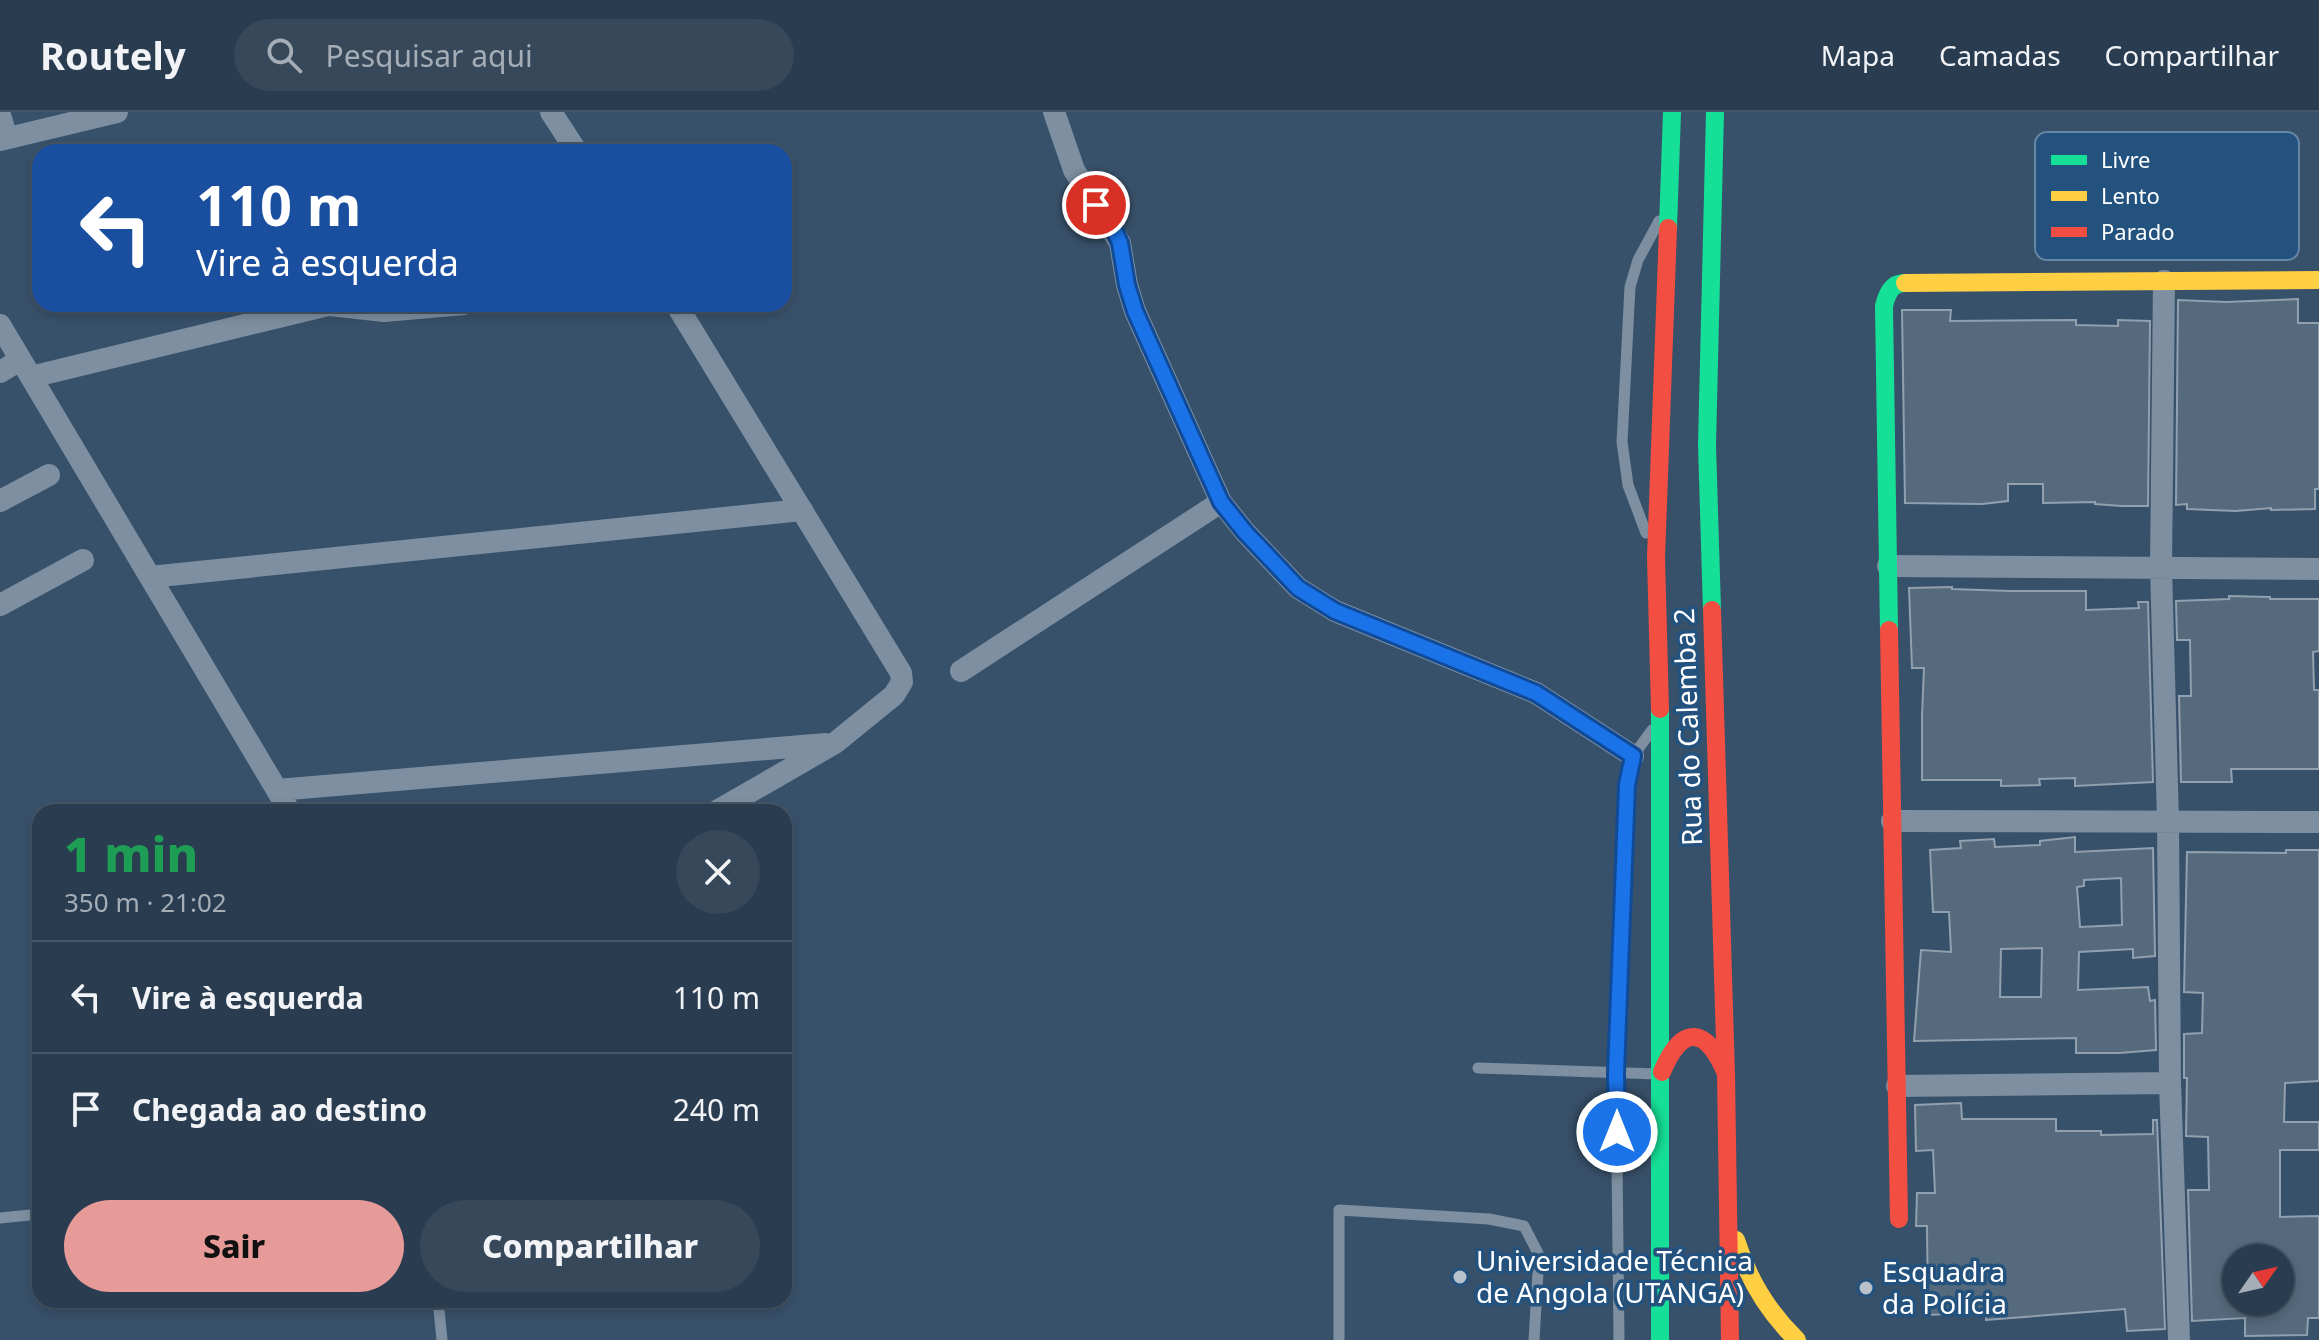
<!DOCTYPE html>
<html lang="pt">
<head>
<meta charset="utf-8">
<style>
	body { margin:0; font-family:"Noto Sans",sans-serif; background:#36485a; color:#f1f3f6; height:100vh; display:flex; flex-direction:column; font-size:30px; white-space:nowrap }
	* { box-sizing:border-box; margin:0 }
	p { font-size:26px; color:#a5aeb7 }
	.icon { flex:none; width:44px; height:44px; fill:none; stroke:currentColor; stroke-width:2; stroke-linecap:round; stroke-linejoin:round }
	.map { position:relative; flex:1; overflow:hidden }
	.details { position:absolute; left:32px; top:692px; width:760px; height:504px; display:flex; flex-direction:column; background:#2a3d50; border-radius:24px; box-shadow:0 4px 12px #0003,0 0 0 2px #465667 }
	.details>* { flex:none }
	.hud { position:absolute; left:32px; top:32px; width:760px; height:168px; border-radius:24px; box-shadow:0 4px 12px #0003,0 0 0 2px #465667; background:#1a4fa0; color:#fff; overflow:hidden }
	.needle { width:52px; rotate:56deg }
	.tools { position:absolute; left:2222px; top:1132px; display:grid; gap:16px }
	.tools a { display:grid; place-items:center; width:72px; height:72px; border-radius:50%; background:#2a3d50; box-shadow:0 4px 12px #0003,0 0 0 2px #465667; font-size:40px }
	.pin { position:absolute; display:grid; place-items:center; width:68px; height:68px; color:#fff; margin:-34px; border:4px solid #fff; border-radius:50%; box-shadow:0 2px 8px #0007 }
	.me { position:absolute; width:88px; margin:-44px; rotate:0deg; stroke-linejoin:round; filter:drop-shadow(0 0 6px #0008) }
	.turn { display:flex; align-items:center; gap:28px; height:168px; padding:0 32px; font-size:36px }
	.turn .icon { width:104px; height:104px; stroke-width:2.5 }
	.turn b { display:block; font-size:56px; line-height:68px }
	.round { display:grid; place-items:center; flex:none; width:84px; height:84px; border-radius:42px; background:#36485a }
	.summary { display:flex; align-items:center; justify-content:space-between; height:136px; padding:0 32px }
	h1 { font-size:48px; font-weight:800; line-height:60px; color:#1e9e55 }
	.primary-button { display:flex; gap:16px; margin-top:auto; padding:16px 32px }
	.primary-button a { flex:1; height:92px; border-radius:48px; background:#e69b98; color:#111; font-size:32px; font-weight:800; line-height:92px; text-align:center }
	.primary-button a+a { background:#36485a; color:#f1f3f6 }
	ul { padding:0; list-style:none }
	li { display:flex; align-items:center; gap:24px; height:112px; padding:0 32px; border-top:2px solid #465667 }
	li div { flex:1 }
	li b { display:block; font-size:30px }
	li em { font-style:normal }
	header { display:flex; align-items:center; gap:48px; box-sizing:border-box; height:112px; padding:0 40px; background:#2a3d50; border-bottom:2px solid #465667 }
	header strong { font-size:38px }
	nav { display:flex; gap:44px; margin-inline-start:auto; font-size:28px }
	.search { width:560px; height:72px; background:#36485a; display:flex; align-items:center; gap:20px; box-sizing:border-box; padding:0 28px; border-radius:44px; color:#a5aeb7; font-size:30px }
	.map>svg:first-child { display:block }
</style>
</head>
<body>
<header>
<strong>Routely</strong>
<div class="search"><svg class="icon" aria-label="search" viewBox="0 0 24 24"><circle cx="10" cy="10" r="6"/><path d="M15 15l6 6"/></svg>Pesquisar aqui</div>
<nav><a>Mapa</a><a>Camadas</a><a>Compartilhar</a></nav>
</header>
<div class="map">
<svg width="2319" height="1228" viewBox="0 0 2319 1228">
	<rect width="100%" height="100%" fill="#38516a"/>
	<path fill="#556a7d" stroke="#91a0af" stroke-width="2" fill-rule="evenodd" d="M 2298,187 L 2298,211 L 2319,211 L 2319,377 L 2315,377 L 2315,397 L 2271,398 L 2271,396 L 2236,399 L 2187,397 L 2187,392 L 2176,393 L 2178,188 L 2226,190 Z
		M 1902,198 L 1951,198 L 1950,209 L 2076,208 L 2076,213 L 2118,214 L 2118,208 L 2150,209 L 2148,394 L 2121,394 L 2095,392 L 2095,390 L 2043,391 L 2043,372 L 2008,372 L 2008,389 L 1982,392 L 1905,391 Z
		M 1952,475 L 1952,477 L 2010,479 L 2086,479 L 2086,498 L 2139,496 L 2138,490 L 2148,490 L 2153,670 L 2075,674 L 2075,666 L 2039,667 L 2040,673 L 2001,674 L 2001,668 L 1922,668 L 1922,604 L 1924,556 L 1912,556 L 1909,476 Z
		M 2229,484 L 2270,485 L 2270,487 L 2319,487 L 2319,539 L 2313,540 L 2314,578 L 2319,578 L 2319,657 L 2231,657 L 2232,670 L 2181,670 L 2179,584 L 2191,584 L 2190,528 L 2177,528 L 2176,489 L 2229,487 Z
		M 2075,725 L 2075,740 L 2153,736 L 2155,844 L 2133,846 L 2133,837 L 2079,840 L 2078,878 L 2148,875 L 2150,889 L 2155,888 L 2156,938 L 2119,941 L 2076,941 L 2076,926 L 1914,929 L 1921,838 L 1951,840 L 1949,800 L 1933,800 L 1930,738 L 1961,736 L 1960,729 L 1994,727 L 1995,735 L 2040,733 L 2040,729 ZM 2121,766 L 2122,813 L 2080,815 L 2077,775 L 2084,774 L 2084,768 ZM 2042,836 L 2041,885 L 2000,885 L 2001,837 Z
		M 2286,738 L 2319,738 L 2319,969 L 2285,971 L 2284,1010 L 2319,1010 L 2319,1038 L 2280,1038 L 2280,1105 L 2319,1104 L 2319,1206 L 2308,1206 L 2307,1223 L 2245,1224 L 2245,1206 L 2192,1209 L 2188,1078 L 2209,1078 L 2208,1025 L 2186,1024 L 2187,966 L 2184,966 L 2184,922 L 2202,921 L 2203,881 L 2184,880 L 2187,740 L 2286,741 ZM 2236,1146 L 2280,1146 L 2280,1190 L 2236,1190 Z
		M 1961,991 L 1962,1007 L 2056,1007 L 2056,1019 L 2101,1019 L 2101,1023 L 2153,1022 L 2153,1008 L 2157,1008 L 2165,1217 L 2127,1219 L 2125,1197 L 1986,1208 L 1986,1200 L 1928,1203 L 1927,1114 L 1916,1114 L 1917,1081 L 1935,1081 L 1933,1038 L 1916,1039 L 1915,993 Z"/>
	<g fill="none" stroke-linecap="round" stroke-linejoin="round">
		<path stroke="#7d8fa0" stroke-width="11" d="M 1646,421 L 1628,373 L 1622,330 L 1630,175 L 1638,148 L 1659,109
			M 1478,956 L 1657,962
			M 0,1106 L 40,1102
			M 438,1188 L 442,1228
			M 1339,1228 L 1339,1098 L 1489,1107 L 1524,1114 L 1539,1143 L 1534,1228
			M 1619,1228 L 1616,961 L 1627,673 L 1633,644 L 1652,618"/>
		<path stroke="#7d8fa0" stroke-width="22" d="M 551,0 L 577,40
			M 1054,0 L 1074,58 L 1120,131 L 1127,173 L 1135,199 L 1221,390 L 1245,420 L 1298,476 L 1335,499 L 1536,581 L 1633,644
			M 0,3 L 7,26
			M 0,28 L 117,0
			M 2164,169 L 2161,455 L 2168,710 L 2170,971 L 2179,1228
			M 676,192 L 901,561 L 902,570 L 894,583 L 835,631 L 715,700
			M 330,193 L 384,199 L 464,192
			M 0,213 L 290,700
			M 0,260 L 20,248
			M 31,265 L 332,192
			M 0,389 L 49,363
			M 1888,454 L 2319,457
			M 150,465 L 802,398
			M 0,493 L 83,448
			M 961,559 L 1221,390
			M 277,678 L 826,632
			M 1892,709 L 2319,710
			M 1897,974 L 2170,971"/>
		<path stroke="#16e098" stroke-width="18" d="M 1668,116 L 1672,0
			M 1712,498 L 1707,333 L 1715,0
			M 1889,518 L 1884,194 C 1887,182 1891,171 1905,171
			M 1660,597 L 1660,1228"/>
		<path stroke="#ffcf43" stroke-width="18" d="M 1905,171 L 2319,168
			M 1736,1128 C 1748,1167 1767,1199 1797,1228"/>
		<path stroke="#f24e42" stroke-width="18" d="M 1712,498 L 1726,963 L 1730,1228
			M 1889,518 L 1899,1107
			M 1660,597 L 1656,446 L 1668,116
			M 1662,960 C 1682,911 1707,915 1726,962"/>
	</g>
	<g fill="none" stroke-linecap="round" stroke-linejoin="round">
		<g stroke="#114b97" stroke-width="20">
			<path id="route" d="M 1096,93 L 1116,122 L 1120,131 L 1127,173 L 1135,199 L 1221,390 L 1245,420 L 1298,476 L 1335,499 L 1536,581 L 1633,644 L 1627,673 L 1616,961 L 1617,1020"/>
		</g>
		<use href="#route" stroke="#1a73e8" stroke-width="14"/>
	</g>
	<g fill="#b9c2cb" stroke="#23527f" stroke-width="3">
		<circle cx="1460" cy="1165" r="8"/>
		<circle cx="1866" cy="1176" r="8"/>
	</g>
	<g text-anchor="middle" stroke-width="7" stroke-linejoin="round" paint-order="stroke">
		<g font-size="28" fill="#fff" stroke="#23527f">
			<text transform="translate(1688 615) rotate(-92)" y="10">Rua do Calemba 2</text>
		</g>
		<g font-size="28" fill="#fff" stroke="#23527f" text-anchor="start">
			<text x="1476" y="1159">Universidade Técnica<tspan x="1476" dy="32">de Angola (UTANGA)</tspan></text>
			<text x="1882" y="1170">Esquadra<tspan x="1882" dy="32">da Polícia</tspan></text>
		</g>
	</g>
	<rect x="2035" y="20" width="264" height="128" rx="12" fill="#23527f" stroke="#6586a5" stroke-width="2"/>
	<rect x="2051" y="43" width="36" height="10" fill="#16e098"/>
	<rect x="2051" y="79" width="36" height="10" fill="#ffcf43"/>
	<rect x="2051" y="115" width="36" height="10" fill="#f24e42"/>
	<g font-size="22" fill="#fff">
		<text x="2101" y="56">Livre</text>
		<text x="2101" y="92">Lento</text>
		<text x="2101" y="128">Parado</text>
	</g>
</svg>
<div class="tools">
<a><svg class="needle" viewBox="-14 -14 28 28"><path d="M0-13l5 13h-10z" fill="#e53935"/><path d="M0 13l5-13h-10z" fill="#a5aeb7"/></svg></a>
</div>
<div class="pin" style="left:1096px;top:93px;background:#d93025"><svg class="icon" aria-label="arrive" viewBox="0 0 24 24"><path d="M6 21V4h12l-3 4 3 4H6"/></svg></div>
<svg class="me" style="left:1617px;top:1020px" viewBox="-20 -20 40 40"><circle r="17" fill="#1a73e8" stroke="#fff" stroke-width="3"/><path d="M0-11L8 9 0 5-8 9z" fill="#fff"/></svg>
<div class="hud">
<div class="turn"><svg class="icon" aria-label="left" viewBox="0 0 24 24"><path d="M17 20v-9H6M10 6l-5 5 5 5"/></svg><div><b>110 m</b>Vire à esquerda</div></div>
</div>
<section class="details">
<div class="summary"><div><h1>1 min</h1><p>350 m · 21:02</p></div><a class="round"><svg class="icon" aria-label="close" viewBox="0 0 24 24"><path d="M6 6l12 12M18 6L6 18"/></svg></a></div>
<ul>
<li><svg class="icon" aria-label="left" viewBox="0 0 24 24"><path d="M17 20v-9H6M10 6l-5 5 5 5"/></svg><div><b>Vire à esquerda</b></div><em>110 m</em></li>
<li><svg class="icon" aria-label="arrive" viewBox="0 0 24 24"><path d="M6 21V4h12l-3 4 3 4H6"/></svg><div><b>Chegada ao destino</b></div><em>240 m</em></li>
</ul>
<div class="primary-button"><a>Sair</a><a>Compartilhar</a></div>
</section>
</div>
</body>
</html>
